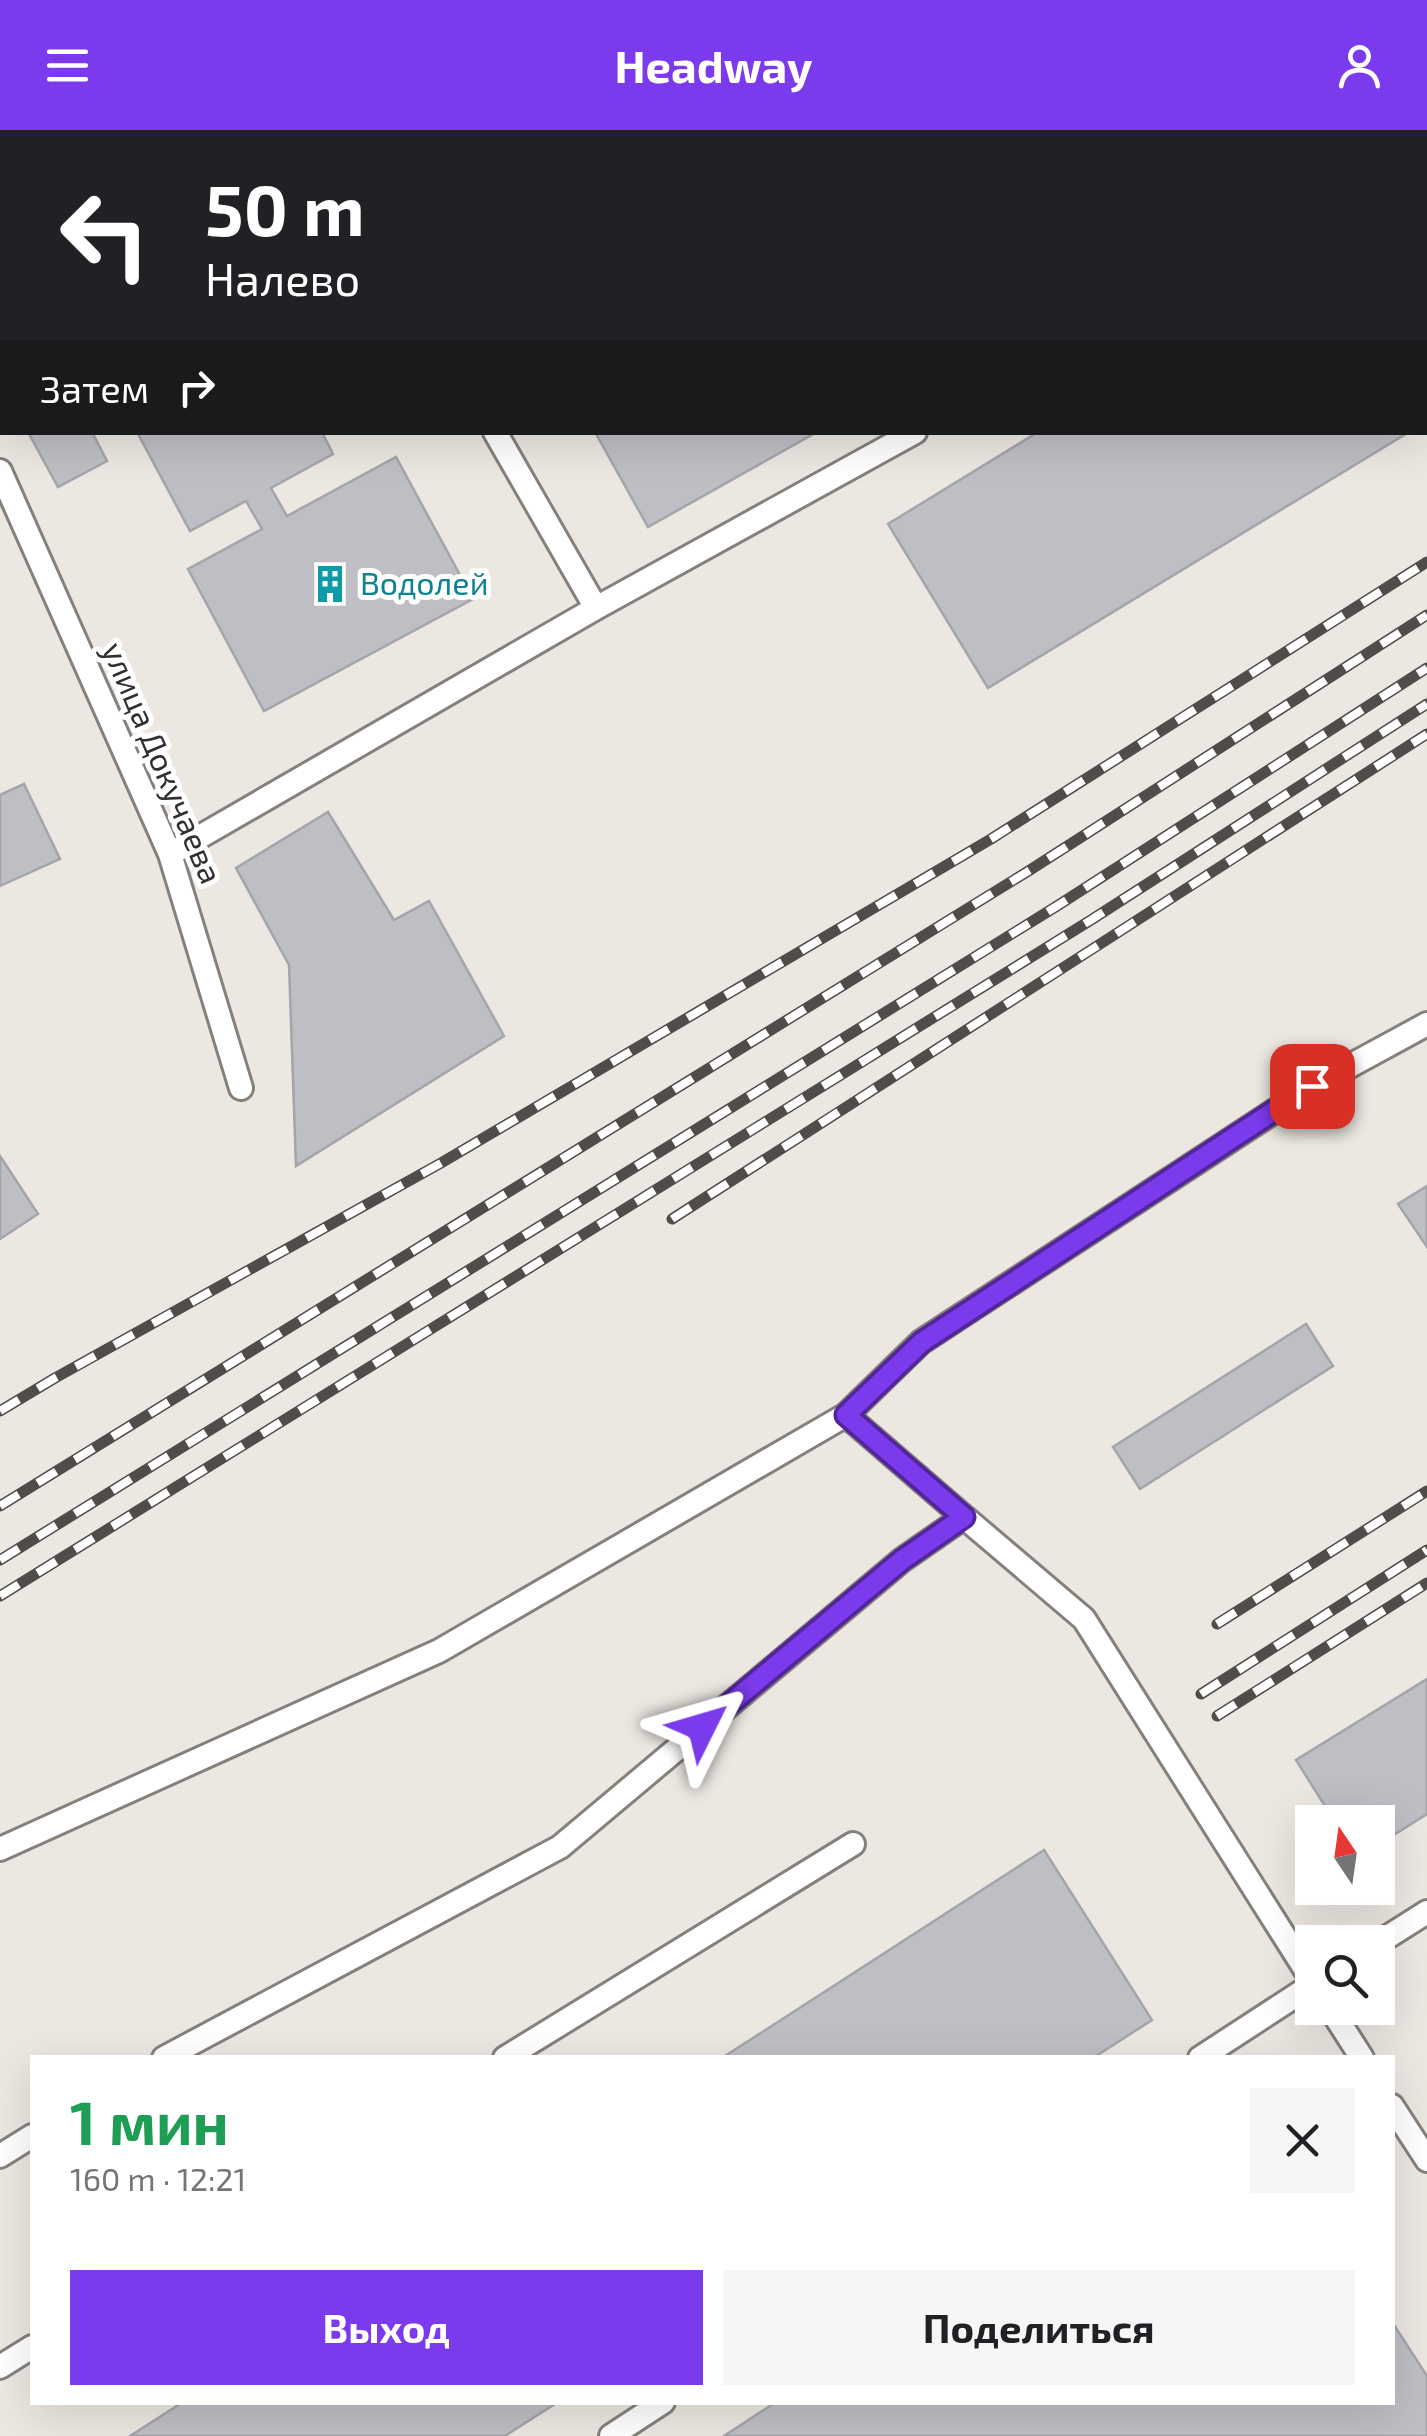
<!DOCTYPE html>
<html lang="ru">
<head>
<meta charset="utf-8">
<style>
	body { margin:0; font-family:"Exo 2",sans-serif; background:#f6f6f6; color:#202124; height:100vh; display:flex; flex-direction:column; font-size:38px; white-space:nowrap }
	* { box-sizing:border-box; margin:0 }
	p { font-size:32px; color:#757577 }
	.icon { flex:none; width:55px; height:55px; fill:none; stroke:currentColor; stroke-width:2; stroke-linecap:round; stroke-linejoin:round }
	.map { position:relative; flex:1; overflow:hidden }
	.panel { position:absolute; left:30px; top:1925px; width:1365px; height:350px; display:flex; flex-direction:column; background:#fff; border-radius:0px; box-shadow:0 10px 40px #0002 }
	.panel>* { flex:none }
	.banner { position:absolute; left:0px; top:0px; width:1428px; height:305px; box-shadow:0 10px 40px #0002; background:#202124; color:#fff; overflow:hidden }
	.needle { width:65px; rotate:347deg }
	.buttons { position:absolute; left:1295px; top:1675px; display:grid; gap:20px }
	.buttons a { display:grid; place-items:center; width:100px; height:100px; border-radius:0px; background:#fff; box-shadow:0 10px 40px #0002; font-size:50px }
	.pin { position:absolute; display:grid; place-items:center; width:85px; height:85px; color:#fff; margin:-42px; border-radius:20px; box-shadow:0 5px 15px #0006 }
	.me { position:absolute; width:110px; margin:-55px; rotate:50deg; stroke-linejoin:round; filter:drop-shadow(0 0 8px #0008) }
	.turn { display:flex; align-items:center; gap:35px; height:210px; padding:0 40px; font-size:45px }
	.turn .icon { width:130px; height:130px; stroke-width:2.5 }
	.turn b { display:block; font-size:70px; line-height:85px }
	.then { display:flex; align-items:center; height:95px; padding:0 40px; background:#0003; gap:20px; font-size:38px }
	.round { display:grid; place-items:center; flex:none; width:105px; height:105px; border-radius:0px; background:#f6f6f6 }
	.overview { display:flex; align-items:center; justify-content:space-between; height:170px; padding:0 40px }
	h1 { font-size:60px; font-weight:700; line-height:75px; color:#1e9e55 }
	.primary-button { display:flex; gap:20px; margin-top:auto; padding:20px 40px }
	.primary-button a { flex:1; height:115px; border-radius:0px; background:#7c3aed; color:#fff; font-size:40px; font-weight:700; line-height:115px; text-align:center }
	.primary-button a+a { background:#f6f6f6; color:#202124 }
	header { display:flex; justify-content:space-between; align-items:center; height:130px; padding:0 40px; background:#7c3aed; color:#fff; font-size:45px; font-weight:700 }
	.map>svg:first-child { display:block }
</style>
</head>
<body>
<header><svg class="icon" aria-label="menu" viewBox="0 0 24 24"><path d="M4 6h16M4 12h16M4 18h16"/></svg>Headway<svg class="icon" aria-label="person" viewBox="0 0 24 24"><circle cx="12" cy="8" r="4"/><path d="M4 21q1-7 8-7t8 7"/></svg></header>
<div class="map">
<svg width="1427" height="2306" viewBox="0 0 1427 2306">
	<rect width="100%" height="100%" fill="#ece7e1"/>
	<path fill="#bebec5" stroke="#a4a4ab" stroke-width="2.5" d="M 0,0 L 159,0 L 160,2 L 2,2 L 2,54 L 0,49 Z
		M 290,0 L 492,0 L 493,2 L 292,2 Z
		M 907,0 L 1119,0 L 1120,2 L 903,2 Z
		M 1268,0 L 1395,0 L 1391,2 L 1270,2 Z
		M 1425,186 L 1427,189 L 1427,291 L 1425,293 Z
		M 28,302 L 92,302 L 107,331 L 58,357 Z
		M 137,302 L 322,302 L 333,324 L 271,358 L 287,386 L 396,327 L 473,469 L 264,581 L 188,439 L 262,399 L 246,371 L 190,401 Z
		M 595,302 L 817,302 L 648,397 Z
		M 1038,302 L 1409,302 L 988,558 L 888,394 Z
		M 24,654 L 60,729 L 0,756 L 0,665 Z
		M 328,682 L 394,790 L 429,771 L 504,906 L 296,1036 L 289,835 L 236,738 Z
		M 0,1026 L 38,1084 L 0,1109 Z
		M 1427,1056 L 1427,1117 L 1398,1074 Z
		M 1306,1194 L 1333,1236 L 1140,1359 L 1113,1317 Z
		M 1427,1549 L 1427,1684 L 1378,1715 L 1378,1692 L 1335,1692 L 1296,1630 Z
		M 1044,1720 L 1152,1890 L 1093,1928 L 722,1928 Z
		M 1392,2192 L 1427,2246 L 1427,2306 L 724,2306 L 776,2272 L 1392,2272 Z
		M 183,2272 L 558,2272 L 505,2306 L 130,2306 Z"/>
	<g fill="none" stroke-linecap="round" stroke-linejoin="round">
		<g stroke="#85807b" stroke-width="28">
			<path id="service" d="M 222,0 L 223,2
				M 1211,0 L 1212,2
				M 812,2 L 817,0
				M 1425,80 L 1427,82
				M 495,302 L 596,478
				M 0,341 L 170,724 L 241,958
				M 170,724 L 596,478 L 915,302
				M 846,1285 L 964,1387
				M 0,1719 L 439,1521 L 846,1285 L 921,1212 L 1313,956 L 1427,894
				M 1378,1813 L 1427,1782
				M 1330,1878 L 1362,1928
				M 164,1928 L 560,1717 L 902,1430 L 964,1387 L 1084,1489 L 1312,1850
				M 505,1928 L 853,1714
				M 1200,1928 L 1312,1855
				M 1392,1976 L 1427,2030
				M 0,2026 L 32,2006
				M 0,2237 L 32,2217
				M 611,2306 L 663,2272"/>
		</g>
		<use href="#service" stroke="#fff" stroke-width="22"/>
		<g stroke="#4f4c49" stroke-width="11">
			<path id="rail" d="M 672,1089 L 1427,604
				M 0,1281 L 55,1248 L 441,1033 L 991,709 L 1427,432
				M 0,1376 L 1030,740 L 1427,485
				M 0,1430 L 1057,776 L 1427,538
				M 0,1466 L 1091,790 L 1427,574
				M 1217,1494 L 1427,1361
				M 1201,1564 L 1427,1420
				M 1217,1586 L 1427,1453"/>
		</g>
		<use href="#rail" stroke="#fff" stroke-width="8" stroke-dasharray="22" stroke-linecap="butt"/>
	</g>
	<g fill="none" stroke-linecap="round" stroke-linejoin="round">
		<g stroke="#51269a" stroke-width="25">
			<path id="route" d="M 702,1597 L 902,1430 L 964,1387 L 846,1285 L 922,1212 L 1312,956"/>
		</g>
		<use href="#route" stroke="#7c3aed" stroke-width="18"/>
	</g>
	<defs>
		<g id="building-bare" transform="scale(3)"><path d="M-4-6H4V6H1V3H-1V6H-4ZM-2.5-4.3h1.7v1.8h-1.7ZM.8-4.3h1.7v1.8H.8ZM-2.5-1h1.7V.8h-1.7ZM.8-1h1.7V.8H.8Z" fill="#0f9aa8" stroke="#fff" stroke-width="2.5" paint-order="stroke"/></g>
	</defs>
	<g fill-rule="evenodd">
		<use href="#building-bare" x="330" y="454"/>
	</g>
	<g text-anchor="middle" stroke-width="10" stroke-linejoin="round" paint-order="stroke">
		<g font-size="32" fill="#0d838f" stroke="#fff" text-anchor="start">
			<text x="360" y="465">Водолей</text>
		</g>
		<g font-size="32" fill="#32302e" stroke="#fff">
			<text transform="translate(162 633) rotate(67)" y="11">улица Докучаева</text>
		</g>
	</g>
</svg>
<div class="buttons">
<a><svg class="needle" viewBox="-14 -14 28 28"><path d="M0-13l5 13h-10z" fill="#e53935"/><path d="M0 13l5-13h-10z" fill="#757577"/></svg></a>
<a><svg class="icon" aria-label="search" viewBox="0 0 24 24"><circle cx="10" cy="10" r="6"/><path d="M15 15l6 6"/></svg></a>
</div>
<div class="pin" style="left:1312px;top:956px;background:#d93025"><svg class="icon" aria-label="arrive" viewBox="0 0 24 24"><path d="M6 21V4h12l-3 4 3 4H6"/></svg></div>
<svg class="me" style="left:702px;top:1597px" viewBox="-20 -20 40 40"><path d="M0-17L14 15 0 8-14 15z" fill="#7c3aed" stroke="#fff" stroke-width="4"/></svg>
<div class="banner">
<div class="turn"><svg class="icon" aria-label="left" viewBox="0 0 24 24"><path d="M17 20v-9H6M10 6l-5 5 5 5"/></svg><div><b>50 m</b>Налево</div></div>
<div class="then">Затем<svg class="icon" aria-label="right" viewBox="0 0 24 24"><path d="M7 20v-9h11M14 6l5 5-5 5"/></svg></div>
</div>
<section class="panel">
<div class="overview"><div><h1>1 мин</h1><p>160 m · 12:21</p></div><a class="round"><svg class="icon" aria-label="close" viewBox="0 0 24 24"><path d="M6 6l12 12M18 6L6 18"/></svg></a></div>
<div class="primary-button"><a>Выход</a><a>Поделиться</a></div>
</section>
</div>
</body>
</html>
